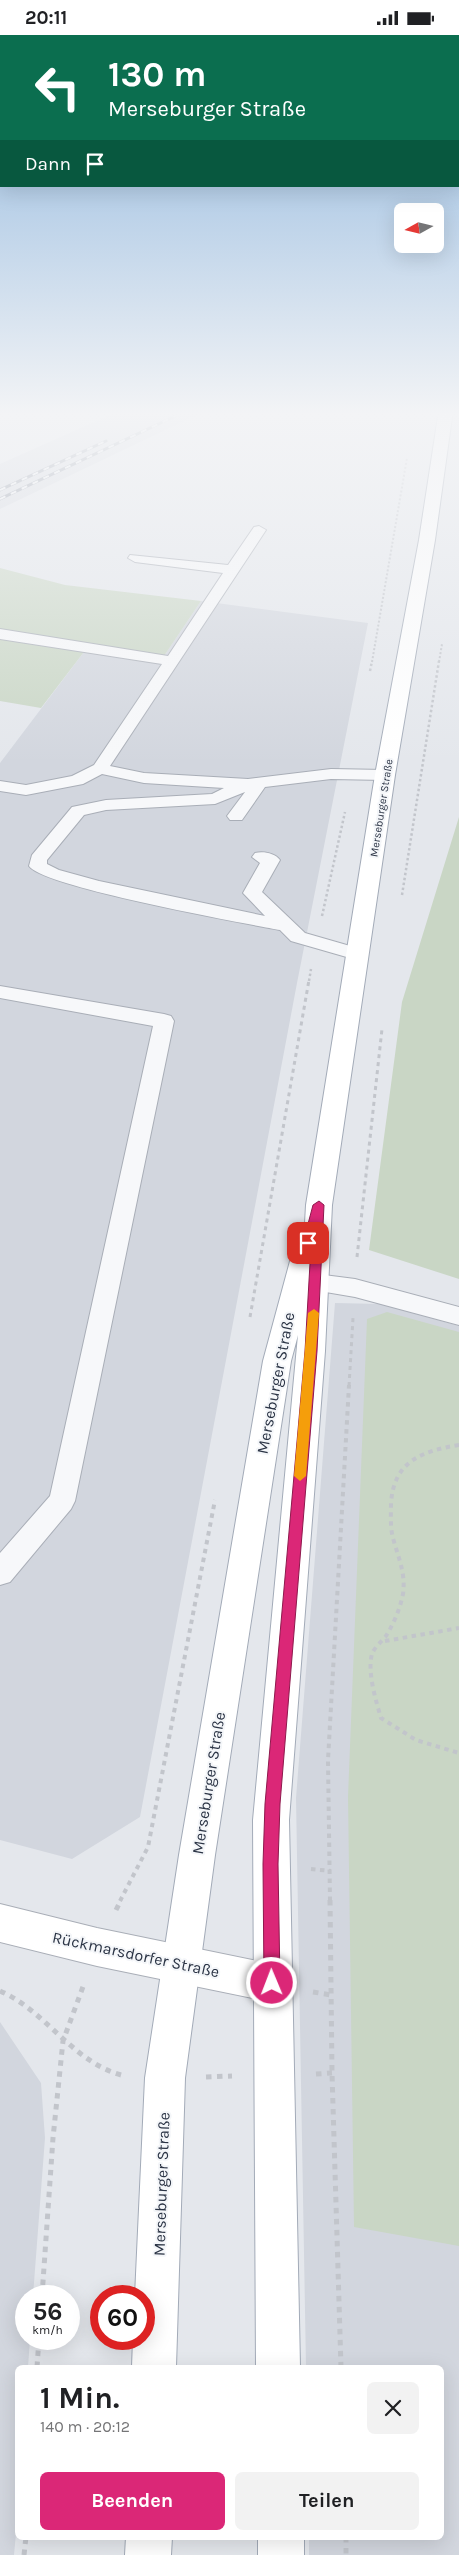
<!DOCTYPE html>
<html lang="de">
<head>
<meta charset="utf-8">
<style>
	body { margin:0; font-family:Karla,sans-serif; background:#f2f2f2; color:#202124; height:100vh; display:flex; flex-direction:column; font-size:19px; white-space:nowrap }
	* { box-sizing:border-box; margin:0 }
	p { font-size:16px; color:#757577 }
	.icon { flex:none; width:28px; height:28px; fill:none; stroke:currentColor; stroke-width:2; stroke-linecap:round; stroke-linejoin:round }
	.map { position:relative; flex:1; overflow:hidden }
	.drawer { position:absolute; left:15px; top:2330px; width:429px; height:175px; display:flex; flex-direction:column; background:#fff; border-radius:8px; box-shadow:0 5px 20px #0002 }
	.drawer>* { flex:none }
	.hud { position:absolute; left:0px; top:0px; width:460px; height:152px; box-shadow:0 5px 20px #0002; background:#0b6e4f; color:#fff; overflow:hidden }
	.needle { width:32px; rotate:262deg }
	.tools { position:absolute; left:394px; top:168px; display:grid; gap:10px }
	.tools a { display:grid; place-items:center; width:50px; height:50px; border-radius:8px; background:#fff; box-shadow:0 5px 20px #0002; font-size:25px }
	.speed { position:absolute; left:15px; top:2250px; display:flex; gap:10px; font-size:25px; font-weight:700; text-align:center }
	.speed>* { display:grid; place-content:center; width:65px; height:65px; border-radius:50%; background:#fff; box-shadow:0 5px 20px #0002; line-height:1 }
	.speed small { font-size:12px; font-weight:400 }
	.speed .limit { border:8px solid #d22; background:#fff; color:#111 }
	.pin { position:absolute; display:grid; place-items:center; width:42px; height:42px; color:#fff; margin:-21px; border-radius:10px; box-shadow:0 2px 8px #0006 }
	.me { position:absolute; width:55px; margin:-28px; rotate:359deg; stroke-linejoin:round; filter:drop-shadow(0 0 4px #0008) }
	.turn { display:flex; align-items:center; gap:18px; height:105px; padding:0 25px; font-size:22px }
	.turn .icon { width:65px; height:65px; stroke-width:2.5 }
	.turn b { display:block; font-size:35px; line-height:42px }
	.then { display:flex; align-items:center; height:48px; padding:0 25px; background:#0003; gap:10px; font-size:19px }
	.round { display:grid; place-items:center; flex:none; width:52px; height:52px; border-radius:8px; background:#f2f2f2 }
	.head { display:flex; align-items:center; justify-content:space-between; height:85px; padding:0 25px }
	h1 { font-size:30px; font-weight:700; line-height:38px }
	.cta { display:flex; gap:10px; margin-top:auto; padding:10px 25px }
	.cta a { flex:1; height:58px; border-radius:8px; background:#db2777; color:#fff; font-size:20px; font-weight:700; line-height:58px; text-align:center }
	.cta a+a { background:#f2f2f2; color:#202124 }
	.status { display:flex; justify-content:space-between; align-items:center; height:35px; padding:0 25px; background:#fff; direction:ltr }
	.status svg { height:14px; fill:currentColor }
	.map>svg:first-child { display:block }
</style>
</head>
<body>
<div class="status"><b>20:11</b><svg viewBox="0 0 49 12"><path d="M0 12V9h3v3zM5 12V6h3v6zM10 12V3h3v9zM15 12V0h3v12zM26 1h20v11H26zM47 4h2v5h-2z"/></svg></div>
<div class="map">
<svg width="459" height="2520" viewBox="0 0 459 2520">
	<rect width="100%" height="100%" fill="#e4e7ec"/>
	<path fill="#d2d6de" d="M 121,375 L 207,375 L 0,474 L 0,429 Z
		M 201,566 L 368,588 L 297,948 L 140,1782 L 72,1824 L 0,1805 L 0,728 L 87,613 L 164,621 Z
		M 335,1268 L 380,1269 L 459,1291 L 459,2520 L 309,2520 L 309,2503 L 441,2502 L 441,2332 L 306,2332 L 296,1763 Z
		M 0,1987 L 41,2048 L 45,2103 L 33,2261 L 26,2261 L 26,2304 L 30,2304 L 28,2332 L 18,2332 L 18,2477 L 14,2520 L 0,2520 Z"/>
	<path fill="#c9d6c5" d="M 0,533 L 65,550 L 201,566 L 164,621 L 87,613 L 41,673 L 0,666 Z
		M 459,782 L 459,1244 L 369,1215 L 402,967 Z
		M 387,1277 L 459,1297 L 459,2211 L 354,2192 L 348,1762 L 367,1284 Z"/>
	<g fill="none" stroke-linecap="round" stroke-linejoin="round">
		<g stroke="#a9aeb7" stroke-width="2">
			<path id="service" d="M 259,491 L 266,495 L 110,731 L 144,738 L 248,744 L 331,734 L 385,735 L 391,736 L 393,740 L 391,744 L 385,745 L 331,744 L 265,752 L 242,785 L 230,785 L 227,781 L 245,757 L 215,769 L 106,775 L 84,780 L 47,825 L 47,829 L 59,835 L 99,846 L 265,881 L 243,858 L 260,828 L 252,822 L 255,818 C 263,816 275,818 280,825 L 262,857 L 305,898 L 364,915 L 367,919 L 364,923 L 357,925 L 291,906 L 280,895 C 243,888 43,852 29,831 L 32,820 L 72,772 L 106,765 L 212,759 L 224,753 L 144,748 L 102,739 L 83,749 L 26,760 L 0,756 L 0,746 L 26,750 L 72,741 L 94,730 L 162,629 L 0,604 L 0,594 L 168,621 L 223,538 L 135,527 L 128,523 L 130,520 L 228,530 L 254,492 Z
				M 0,951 L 164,979 L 171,981 L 174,986 L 75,1466 L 71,1474 L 10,1547 L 0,1550 L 0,1518 L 50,1461 L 153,991 L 0,963 Z
				M 316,1239 L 355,1244 L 459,1272 L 459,1290 L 355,1262 L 308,1254 L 304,1248 L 308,1242 Z"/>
		</g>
		<g stroke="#a9aeb7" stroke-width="2">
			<path id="secondary" d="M 0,1869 L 97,1893 L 272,1929 L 285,1935 L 291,1948 L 285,1961 L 272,1967 L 97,1931 L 0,1907 Z"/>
		</g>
		<g stroke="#a3abb8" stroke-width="2">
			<path id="primary" d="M 439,375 L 453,375 L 435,505 L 395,740 L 332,1170 L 325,1316 L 289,1785 L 300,2332 L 256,2332 L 253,1785 L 298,1300 L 291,1326 L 215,1820 L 185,2043 L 176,2332 L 132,2332 L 133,2304 L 144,2304 L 144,2261 L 135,2261 L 145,2043 L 179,1820 L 263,1326 L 293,1215 L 297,1208 L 304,1206 L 306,1170 L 375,740 L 419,505 Z
				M 126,2502 L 172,2502 L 171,2520 L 125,2520 Z
				M 258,2502 L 304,2502 L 304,2520 L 258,2520 Z"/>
		</g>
		<path stroke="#c2c5cb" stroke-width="2" stroke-dasharray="2 2" stroke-linecap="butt" d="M 372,627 L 407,423
			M 439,627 L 442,609"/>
		<path stroke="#c2c5cb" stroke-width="2.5" stroke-dasharray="2.5 2.5" stroke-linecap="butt" d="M 370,636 L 372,626
			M 402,860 L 439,626
			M 322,881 L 345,777
			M 309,946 L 311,934"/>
		<path stroke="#c2c5cb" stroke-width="3" stroke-dasharray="4 4" stroke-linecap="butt" d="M 357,1222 L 382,994
			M 250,1282 L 309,945
			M 349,1351 L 353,1283"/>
		<path stroke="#c2c5cb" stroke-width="4" stroke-dasharray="4.5 4.5" stroke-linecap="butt" d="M 459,1410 C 422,1416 394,1426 391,1468 C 391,1480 390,1492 393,1503 C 398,1522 406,1538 403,1559 C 400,1574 394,1588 386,1601 C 382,1606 374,1613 372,1619 C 367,1637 376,1666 381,1683 L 416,1705 L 459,1718
			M 385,1606 L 459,1593
			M 311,1834 L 331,1836
			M 120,1866 L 148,1812 L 215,1465
			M 330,1866 L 328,1725 L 349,1350"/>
		<path stroke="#c2c5cb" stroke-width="5" stroke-dasharray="5.5 5.5" stroke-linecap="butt" d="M 330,1865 L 332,2038 L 341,2332
			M 116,1875 L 121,1865
			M 0,1956 C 48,1977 73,2029 125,2041
			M 313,1957 L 331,1960
			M 316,2039 L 332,2038
			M 206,2042 L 232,2041
			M 42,2261 L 53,2103 L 63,2006 L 84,1949
			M 37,2332 L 39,2304
			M 346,2502 L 346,2520
			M 24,2520 L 26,2502"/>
		<use href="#service" fill="#f7f8fa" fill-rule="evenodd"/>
		<use href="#secondary" fill="#fff" fill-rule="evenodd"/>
		<use href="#primary" fill="#fff" fill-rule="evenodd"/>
		<g stroke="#7d8696" stroke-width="3">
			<path id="rail" d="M 0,455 L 106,406
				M 0,464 L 188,375"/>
		</g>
		<use href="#rail" stroke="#f4f6f9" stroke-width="2" stroke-dasharray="6" stroke-linecap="butt"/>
	</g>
	<linearGradient id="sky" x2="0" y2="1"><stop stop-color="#8bb4dd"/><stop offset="0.52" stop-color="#f3f4f6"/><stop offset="1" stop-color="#f3f4f6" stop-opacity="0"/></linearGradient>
	<rect width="459" height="728" fill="url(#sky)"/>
	<path fill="#db2777" stroke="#8e194d" d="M 319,1166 L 324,1170 L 317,1316 L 280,1769 L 278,1829 L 280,1948 L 278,1954 L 272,1956 L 267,1954 L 264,1948 L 263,1829 L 265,1769 L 305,1316 L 311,1211 L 304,1210 L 303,1208 L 313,1170 Z"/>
	<path fill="#f59e0b" d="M 314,1274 L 319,1278 L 306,1441 L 300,1446 L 294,1441 L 308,1278 Z"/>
	<g text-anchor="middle" stroke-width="4" stroke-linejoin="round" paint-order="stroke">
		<g font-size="11" fill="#2b3445" stroke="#f4f6f9">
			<text transform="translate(381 773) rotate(-81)" y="4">Merseburger Straße</text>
		</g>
		<g font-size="16" fill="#2b3445" stroke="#f4f6f9">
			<text transform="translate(275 1348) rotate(-79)" y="6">Merseburger Straße</text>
			<text transform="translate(208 1748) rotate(-81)" y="6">Merseburger Straße</text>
			<text transform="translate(136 1919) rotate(12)" y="6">Rückmarsdorfer Straße</text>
			<text transform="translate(161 2149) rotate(-88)" y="6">Merseburger Straße</text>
		</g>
	</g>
</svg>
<div class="tools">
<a><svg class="needle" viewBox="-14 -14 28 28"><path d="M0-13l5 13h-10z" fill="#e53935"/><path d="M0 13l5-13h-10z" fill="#757577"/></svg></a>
</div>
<div class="speed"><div>56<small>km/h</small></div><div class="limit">60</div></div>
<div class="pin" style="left:308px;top:1208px;background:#d93025"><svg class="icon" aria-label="arrive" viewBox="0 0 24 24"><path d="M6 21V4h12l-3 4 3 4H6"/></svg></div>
<svg class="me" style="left:272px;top:1948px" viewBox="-20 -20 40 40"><circle r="17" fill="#db2777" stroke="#fff" stroke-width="3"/><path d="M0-11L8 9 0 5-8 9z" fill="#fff"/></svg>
<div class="hud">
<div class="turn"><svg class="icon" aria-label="left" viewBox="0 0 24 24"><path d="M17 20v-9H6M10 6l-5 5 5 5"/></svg><div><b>130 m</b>Merseburger Straße</div></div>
<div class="then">Dann<svg class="icon" aria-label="arrive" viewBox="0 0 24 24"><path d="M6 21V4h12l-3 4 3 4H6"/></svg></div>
</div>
<section class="drawer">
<div class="head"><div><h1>1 Min.</h1><p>140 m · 20:12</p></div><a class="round"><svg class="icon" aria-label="close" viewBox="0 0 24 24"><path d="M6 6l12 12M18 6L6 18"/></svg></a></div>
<div class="cta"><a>Beenden</a><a>Teilen</a></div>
</section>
</div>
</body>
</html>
